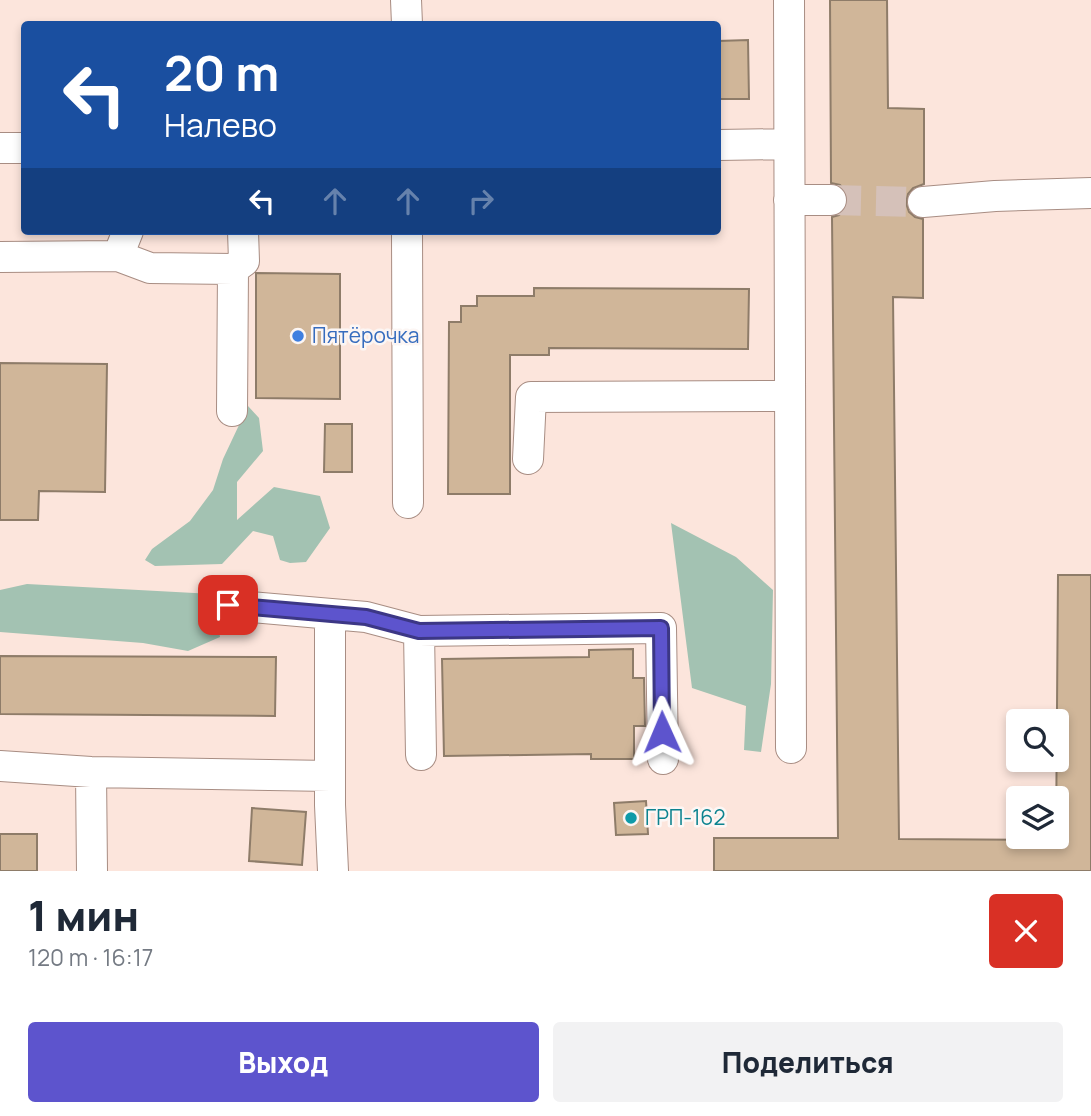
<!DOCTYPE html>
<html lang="ru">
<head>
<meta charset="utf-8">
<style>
	body { margin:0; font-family:Manrope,sans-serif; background:#f2f2f3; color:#1f2937; height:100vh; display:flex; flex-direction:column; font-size:26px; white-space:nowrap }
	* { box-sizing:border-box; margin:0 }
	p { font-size:23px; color:#747a83 }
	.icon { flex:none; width:38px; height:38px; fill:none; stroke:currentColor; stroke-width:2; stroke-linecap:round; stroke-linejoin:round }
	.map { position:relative; height:871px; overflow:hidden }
	.drawer { display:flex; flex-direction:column; background:#fff; flex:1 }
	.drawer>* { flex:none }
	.hud { position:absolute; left:21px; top:21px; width:700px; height:214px; border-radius:7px; box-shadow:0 4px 10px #0003; background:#1a4fa0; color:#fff; overflow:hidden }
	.buttons { position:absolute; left:1006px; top:709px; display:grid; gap:14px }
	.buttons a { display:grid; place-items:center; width:63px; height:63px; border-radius:7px; background:#fff; box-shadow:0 4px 10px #0003; font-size:35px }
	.pin { position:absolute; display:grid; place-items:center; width:60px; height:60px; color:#fff; margin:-30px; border-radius:14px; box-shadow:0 4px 10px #0006 }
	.me { position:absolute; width:77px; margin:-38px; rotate:359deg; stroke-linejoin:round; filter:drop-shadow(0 0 5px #0008) }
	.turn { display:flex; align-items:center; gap:24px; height:147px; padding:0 28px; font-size:32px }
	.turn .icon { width:91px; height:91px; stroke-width:2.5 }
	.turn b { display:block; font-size:49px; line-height:60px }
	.lanes { display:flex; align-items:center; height:66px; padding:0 28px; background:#0003; justify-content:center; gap:35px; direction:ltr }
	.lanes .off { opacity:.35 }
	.round { display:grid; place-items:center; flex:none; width:74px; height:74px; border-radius:7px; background:#f2f2f3 }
	.head { display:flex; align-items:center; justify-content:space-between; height:119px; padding:0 28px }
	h1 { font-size:42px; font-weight:800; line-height:52px }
	.button { display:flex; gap:14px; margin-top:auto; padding:14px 28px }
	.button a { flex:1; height:80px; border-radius:7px; background:#5d54cd; color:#fff; font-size:28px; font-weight:800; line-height:80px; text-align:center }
	.button a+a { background:#f2f2f3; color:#1f2937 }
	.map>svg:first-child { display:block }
</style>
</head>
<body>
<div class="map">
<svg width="1091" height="871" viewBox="0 0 1091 871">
	<rect width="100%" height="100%" fill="#fce5dc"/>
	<path fill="#a3c2b2" d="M 248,406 L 259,418 L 263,451 L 237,482 L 237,520 L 274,487 L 320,496 L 330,528 L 306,562 L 290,563 L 280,560 L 273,536 L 253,531 L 222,564 L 155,566 L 145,560 L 152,549 L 190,521 L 213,490 L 223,459 Z
		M 671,523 L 736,557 L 773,590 L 771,684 L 761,752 L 744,750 L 746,706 L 692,688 Z
		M 27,584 L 213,594 L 220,637 L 188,651 L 143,643 L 0,632 L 0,590 Z"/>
	<path fill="#d0b699" stroke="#8e7c69" stroke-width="2" d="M 830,0 L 887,0 L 888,108 L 924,109 L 924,184 L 913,188 L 908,194 L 906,203 L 909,212 L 915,217 L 923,219 L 923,298 L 893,297 L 899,839 L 1056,840 L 1058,575 L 1091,575 L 1091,871 L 714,871 L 714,838 L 838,838 L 832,217 L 839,215 L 846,209 L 848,199 L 846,192 L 840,185 L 831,183 Z
		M 748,40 L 749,99 L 718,99 L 718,41 Z
		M 256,273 L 340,274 L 340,399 L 256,398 Z
		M 534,288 L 749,289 L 748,349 L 549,348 L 549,355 L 510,355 L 510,494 L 448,494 L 449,322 L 461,322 L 461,306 L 477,306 L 477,296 L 534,296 Z
		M 0,363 L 107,364 L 105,492 L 39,491 L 38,520 L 0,520 Z
		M 325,424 L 352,424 L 352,472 L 324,472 Z
		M 633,649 L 633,678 L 644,678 L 645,726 L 634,726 L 634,759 L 591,759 L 591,754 L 444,756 L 442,659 L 589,657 L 589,650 Z
		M 0,656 L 276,657 L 275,716 L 0,714 Z
		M 646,801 L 648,834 L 616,835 L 614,803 Z
		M 252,808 L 306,812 L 302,865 L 249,861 Z
		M 0,834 L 37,834 L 37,871 L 0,871 Z"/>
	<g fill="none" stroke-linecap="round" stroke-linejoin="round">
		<path stroke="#d5c1b9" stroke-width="30" stroke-dasharray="30 15" stroke-linecap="butt" d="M 831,200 L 923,202"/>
		<g stroke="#a88d83" stroke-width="32">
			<path id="minor" d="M 406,0 L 407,24
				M 789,0 L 791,748
				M 718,145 L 789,144
				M 0,148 L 24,148
				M 789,200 L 831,200
				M 923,202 L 995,196 L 1091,193
				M 407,231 L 408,503
				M 118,256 L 150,268 L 233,269
				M 0,257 L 118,256 L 128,231
				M 232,411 L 233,269 L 244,261 L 243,231
				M 528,459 L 531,397 L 790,396
				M 228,605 L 366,617 L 419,631 L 661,628 L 663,759
				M 330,614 L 330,805 L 333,871
				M 419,631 L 421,755
				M 0,766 L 91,772 L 330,776
				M 91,772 L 92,871"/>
		</g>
		<use href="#minor" stroke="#fff" stroke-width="30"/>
	</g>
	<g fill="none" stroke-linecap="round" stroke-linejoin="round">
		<g stroke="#3c3785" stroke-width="18">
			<path id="route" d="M 228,605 L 366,617 L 419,631 L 661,628 L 662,732"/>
		</g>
		<use href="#route" stroke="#5d54cd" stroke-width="12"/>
	</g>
	<circle fill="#3f7fe0" stroke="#fcf6f4" stroke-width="2.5" cx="298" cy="336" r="7"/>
	<circle fill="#0f9aa8" stroke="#fcf6f4" stroke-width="2.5" cx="631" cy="818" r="7"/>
	<g text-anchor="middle" stroke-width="5" stroke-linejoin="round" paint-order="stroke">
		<g font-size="21" fill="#366cbe" stroke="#fcf6f4" text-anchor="start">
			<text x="312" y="343">Пятёрочка</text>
		</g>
		<g font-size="21" fill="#0d838f" stroke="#fcf6f4" text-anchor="start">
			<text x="645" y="825">ГРП-162</text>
		</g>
	</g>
</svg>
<div class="buttons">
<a><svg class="icon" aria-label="search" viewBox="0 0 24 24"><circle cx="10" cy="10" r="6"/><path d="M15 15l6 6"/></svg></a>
<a><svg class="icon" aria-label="layers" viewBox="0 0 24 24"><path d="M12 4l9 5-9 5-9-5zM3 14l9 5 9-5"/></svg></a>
</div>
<div class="pin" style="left:228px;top:605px;background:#d93025"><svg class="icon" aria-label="arrive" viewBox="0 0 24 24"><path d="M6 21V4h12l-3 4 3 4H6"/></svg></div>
<svg class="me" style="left:662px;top:732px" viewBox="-20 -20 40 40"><path d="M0-17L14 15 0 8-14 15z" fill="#5d54cd" stroke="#fff" stroke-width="4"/></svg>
<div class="hud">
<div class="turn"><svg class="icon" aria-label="left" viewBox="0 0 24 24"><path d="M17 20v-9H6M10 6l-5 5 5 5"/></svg><div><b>20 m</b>Налево</div></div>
<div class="lanes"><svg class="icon" aria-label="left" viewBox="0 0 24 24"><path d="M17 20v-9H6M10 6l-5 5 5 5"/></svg><svg class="icon off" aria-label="ahead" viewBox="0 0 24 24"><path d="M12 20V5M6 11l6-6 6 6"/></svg><svg class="icon off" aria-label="ahead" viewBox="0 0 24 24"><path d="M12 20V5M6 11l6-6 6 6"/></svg><svg class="icon off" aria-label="right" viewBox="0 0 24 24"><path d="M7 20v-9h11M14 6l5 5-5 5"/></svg></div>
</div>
</div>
<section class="drawer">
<div class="head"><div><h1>1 мин</h1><p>120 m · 16:17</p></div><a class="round" style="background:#d93025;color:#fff"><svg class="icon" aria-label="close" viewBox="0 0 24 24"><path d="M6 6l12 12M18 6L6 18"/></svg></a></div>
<div class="button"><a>Выход</a><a>Поделиться</a></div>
</section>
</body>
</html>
